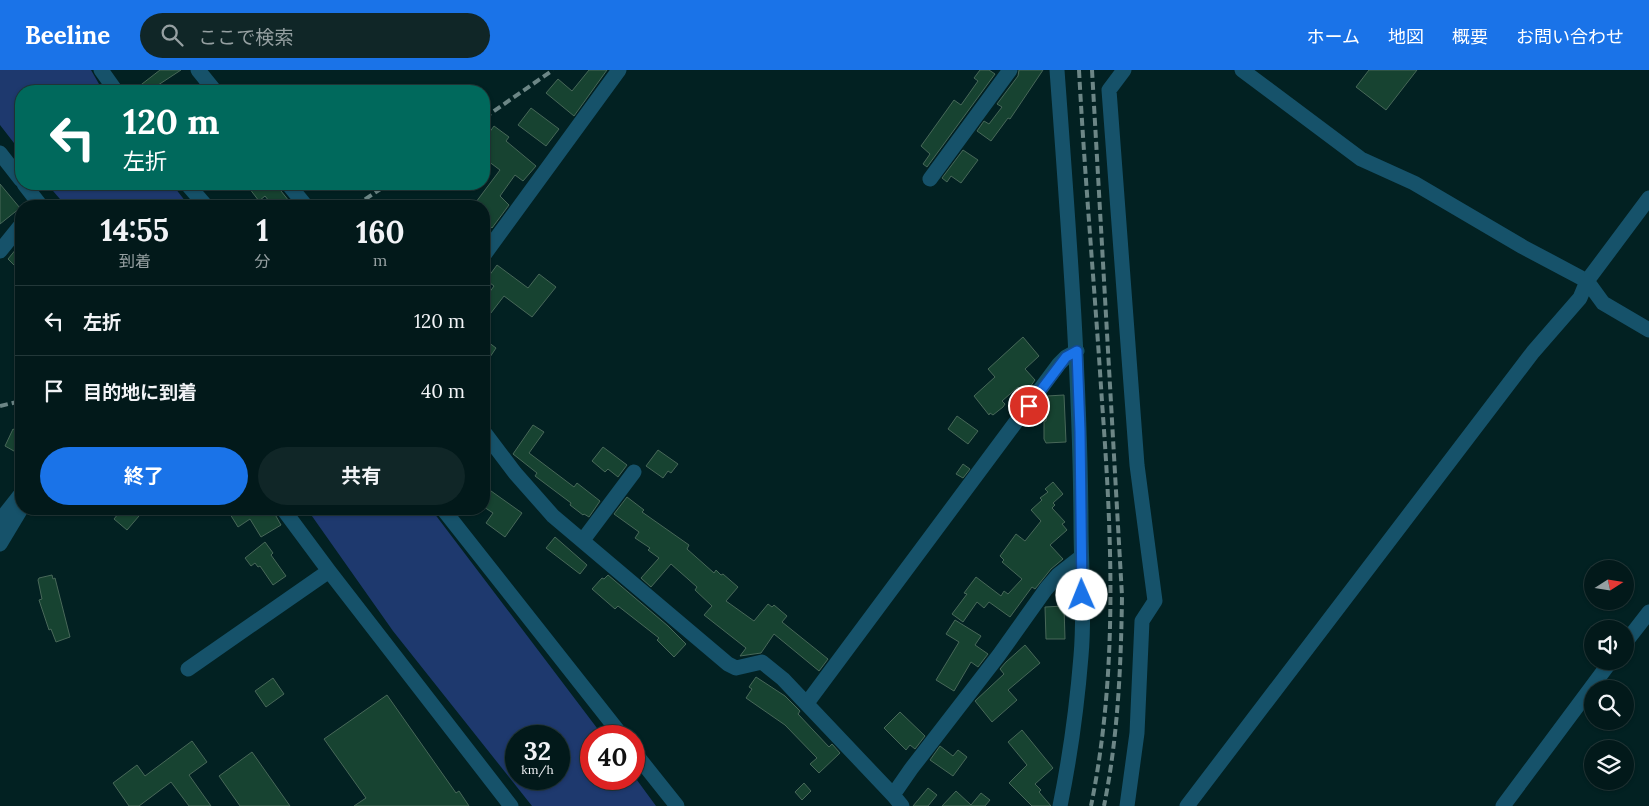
<!DOCTYPE html>
<html lang="ja">
<head>
<meta charset="utf-8">
<style>
	body { margin:0; font-family:Lora,"Noto Sans JP",serif; background:#102627; color:#f1f3f6; height:100vh; display:flex; flex-direction:column; font-size:19px; white-space:nowrap }
	* { box-sizing:border-box; margin:0 }
	p { font-size:16px; color:#96a0a2 }
	.icon { flex:none; width:28px; height:28px; fill:none; stroke:currentColor; stroke-width:2; stroke-linecap:round; stroke-linejoin:round }
	.map { position:relative; flex:1; overflow:hidden }
	.details { position:absolute; left:15px; top:130px; width:475px; height:315px; display:flex; flex-direction:column; background:#02191a; border-radius:20px; box-shadow:0 1px 4px #0004,0 0 0 1px #233839 }
	.details>* { flex:none }
	.top-card { position:absolute; left:15px; top:15px; width:475px; height:105px; border-radius:20px; box-shadow:0 1px 4px #0004,0 0 0 1px #233839; background:#00695c; color:#fff; overflow:hidden }
	.needle { width:32px; rotate:78deg }
	.tools { position:absolute; left:1584px; top:490px; display:grid; gap:10px }
	.tools a { display:grid; place-items:center; width:50px; height:50px; border-radius:50%; background:#02191a; box-shadow:0 1px 4px #0004,0 0 0 1px #233839; font-size:25px }
	.speed { position:absolute; left:505px; top:655px; display:flex; gap:10px; font-size:25px; font-weight:700; text-align:center }
	.speed>* { display:grid; place-content:center; width:65px; height:65px; border-radius:50%; background:#02191a; box-shadow:0 1px 4px #0004,0 0 0 1px #233839; line-height:1 }
	.speed small { font-size:12px; font-weight:400 }
	.speed .limit { border:8px solid #d22; background:#fff; color:#111 }
	.pin { position:absolute; display:grid; place-items:center; width:42px; height:42px; color:#fff; margin:-21px; border:2px solid #fff; border-radius:50%; box-shadow:0 1px 5px #0007 }
	.me { position:absolute; width:55px; margin:-28px; rotate:359deg; stroke-linejoin:round; filter:drop-shadow(0 0 4px #0008) }
	.turn { display:flex; align-items:center; gap:18px; height:105px; padding:0 25px; font-size:22px }
	.turn .icon { width:65px; height:65px; stroke-width:2.5 }
	.turn b { display:block; font-size:35px; line-height:42px }
	.eta { display:flex; justify-content:space-evenly; align-items:center; height:85px; text-align:center }
	.eta b { font-size:30px; font-weight:700; line-height:35px }
	.button { display:flex; gap:10px; margin-top:auto; padding:10px 25px }
	.button a { flex:1; height:58px; border-radius:30px; background:#1a73e8; color:#fff; font-size:20px; font-weight:700; line-height:58px; text-align:center }
	.button a+a { background:#102627; color:#f1f3f6 }
	ul { padding:0; list-style:none }
	li { display:flex; align-items:center; gap:15px; height:70px; padding:0 25px; border-top:1px solid #233839 }
	li div { flex:1 }
	li b { display:block; font-size:19px }
	li em { font-style:normal }
	header { display:flex; align-items:center; gap:30px; box-sizing:border-box; height:70px; padding:0 25px; background:#1a73e8; color:#fff }
	header strong { font-size:24px }
	nav { display:flex; gap:28px; margin-inline-start:auto; font-size:18px }
	.search { width:350px; height:45px; background:#102627; display:flex; align-items:center; gap:12px; box-sizing:border-box; padding:0 18px; border-radius:28px; color:#96a0a2; font-size:19px }
	.map>svg:first-child { display:block }
</style>
</head>
<body>
<header>
<strong>Beeline</strong>
<div class="search"><svg class="icon" aria-label="search" viewBox="0 0 24 24"><circle cx="10" cy="10" r="6"/><path d="M15 15l6 6"/></svg>ここで検索</div>
<nav><a>ホーム</a><a>地図</a><a>概要</a><a>お問い合わせ</a></nav>
</header>
<div class="map">
<svg width="1649" height="736" viewBox="0 0 1649 736">
	<rect width="100%" height="100%" fill="#022122"/>
	<path fill="#1e396e" fill-rule="evenodd" d="M 0,0 L 91,0 L 103,21 L 21,21 L 21,82 L 0,55 Z
		M 47,114 L 172,114 L 189,136 L 66,136 Z
		M 307,439 L 431,439 L 603,666 L 591,666 L 591,709 L 634,709 L 634,706 L 656,736 L 532,736 L 393,561 ZM 516,666 L 559,666 L 559,709 L 516,709 Z"/>
	<path fill="#174331" stroke="#486859" d="M 160,0 L 181,0 L 149,21 L 133,21 Z
		M 589,0 L 607,0 L 574,46 L 546,23 L 558,9 L 572,21 Z
		M 980,0 L 989,0 L 995,4 L 927,97 L 923,94 L 930,84 L 921,76 L 954,30 L 961,35 L 978,11 L 974,8 Z
		M 1019,0 L 1043,0 L 1010,49 L 1008,48 L 991,71 L 977,61 L 984,51 L 989,54 L 1002,37 L 997,34 L 1018,6 Z
		M 1369,0 L 1417,0 L 1386,40 L 1356,17 Z
		M 531,38 L 559,59 L 546,76 L 518,55 Z
		M 494,56 L 509,67 L 506,71 L 536,96 L 523,111 L 515,105 L 500,126 L 509,135 L 492,158 L 484,152 L 484,136 L 473,136 L 500,100 L 484,88 L 484,70 Z
		M 963,80 L 978,90 L 961,113 L 951,106 L 947,112 L 942,108 Z
		M 0,114 L 20,138 L 0,154 Z
		M 246,114 L 279,114 L 277,116 L 293,136 L 273,136 L 265,126 L 259,131 Z
		M 21,173 L 21,190 L 16,197 L 8,189 Z
		M 497,195 L 528,218 L 539,204 L 556,217 L 532,247 L 504,226 L 484,252 L 484,230 L 494,216 L 486,210 Z
		M 1023,267 L 1039,286 L 1025,299 L 1035,310 L 1025,324 L 1018,317 L 1002,331 L 1005,334 L 1003,337 L 993,345 L 990,343 L 989,345 L 974,326 L 995,307 L 988,299 Z
		M 484,269 L 496,278 L 484,296 Z
		M 1064,325 L 1066,372 L 1046,373 L 1044,369 L 1044,351 L 1046,351 L 1047,326 Z
		M 957,346 L 978,361 L 968,374 L 948,359 Z
		M 21,350 L 21,385 L 5,376 L 13,359 L 15,360 Z
		M 533,355 L 544,362 L 529,383 L 574,417 L 577,413 L 600,431 L 589,447 L 584,444 L 583,445 L 570,435 L 571,433 L 535,406 L 537,403 L 513,384 Z
		M 603,377 L 627,395 L 618,407 L 608,399 L 605,402 L 592,391 Z
		M 658,380 L 678,394 L 671,403 L 668,401 L 663,408 L 646,396 Z
		M 963,394 L 970,399 L 963,408 L 956,404 Z
		M 1053,412 L 1063,424 L 1053,433 L 1055,435 L 1052,438 L 1065,452 L 1062,454 L 1067,460 L 1050,475 L 1063,489 L 1051,499 L 1035,519 L 1032,517 L 1010,547 L 989,532 L 984,538 L 977,532 L 963,552 L 952,544 L 967,524 L 964,523 L 976,507 L 1001,526 L 1004,521 L 1008,524 L 1022,509 L 1002,492 L 1004,490 L 1000,486 L 1016,464 L 1025,471 L 1041,451 L 1031,440 L 1042,430 L 1040,428 L 1048,422 L 1045,419 Z
		M 484,416 L 522,443 L 505,467 L 486,453 L 493,443 L 484,437 Z
		M 627,427 L 644,440 L 642,442 L 689,475 L 687,479 L 714,503 L 716,500 L 721,505 L 723,504 L 738,517 L 726,531 L 754,551 L 768,534 L 772,537 L 774,535 L 787,546 L 782,552 L 828,589 L 819,601 L 774,564 L 761,583 L 740,586 L 746,578 L 704,545 L 712,536 L 695,520 L 697,517 L 671,494 L 651,517 L 641,508 L 659,488 L 648,480 L 650,478 L 635,468 L 639,462 L 614,444 Z
		M 122,439 L 145,439 L 127,460 L 114,449 Z
		M 238,439 L 272,439 L 281,455 L 261,467 L 250,449 L 238,457 L 230,444 Z
		M 555,467 L 587,495 L 580,504 L 546,478 Z
		M 265,472 L 273,483 L 271,485 L 286,506 L 273,515 L 260,496 L 258,497 L 255,493 L 251,496 L 245,488 Z
		M 52,505 L 53,509 L 55,508 L 70,567 L 56,572 L 51,559 L 49,560 L 39,530 L 42,529 L 38,510 L 39,508 Z
		M 608,505 L 668,556 L 686,574 L 674,587 L 657,570 L 659,568 L 618,536 L 615,539 L 592,519 L 602,508 L 604,509 Z
		M 1064,536 L 1065,569 L 1046,569 L 1045,537 Z
		M 955,550 L 981,566 L 975,575 L 988,584 L 978,597 L 971,592 L 954,621 L 936,610 L 959,572 L 946,564 Z
		M 1025,575 L 1040,593 L 1008,620 L 1017,630 L 992,652 L 975,631 L 1004,604 L 1000,599 L 1006,592 Z
		M 756,607 L 785,626 L 800,641 L 798,644 L 829,677 L 832,674 L 840,683 L 819,703 L 810,694 L 817,688 L 785,655 L 746,628 L 752,619 L 749,617 Z
		M 273,608 L 284,624 L 266,637 L 255,621 Z
		M 387,625 L 456,723 L 459,721 L 469,736 L 354,736 L 366,728 L 324,669 Z
		M 900,642 L 925,666 L 915,679 L 910,675 L 906,680 L 884,658 Z
		M 1022,660 L 1053,698 L 1035,714 L 1041,720 L 1039,722 L 1051,736 L 1032,736 L 1009,713 L 1027,695 L 1008,672 Z
		M 192,671 L 207,692 L 189,705 L 211,736 L 189,736 L 171,712 L 139,736 L 129,736 L 113,713 L 137,695 L 145,706 Z
		M 940,676 L 953,686 L 958,680 L 967,687 L 953,706 L 930,690 Z
		M 252,682 L 290,736 L 240,736 L 219,706 Z
		M 804,713 L 811,721 L 802,730 L 795,722 Z
		M 928,718 L 937,725 L 928,736 L 913,736 Z
		M 956,721 L 971,735 L 981,723 L 990,730 L 985,736 L 942,736 Z"/>
	<g fill="none" stroke-linecap="round" stroke-linejoin="round">
		<path stroke="#16526a" stroke-width="15" d="M 101,0 L 116,21
			M 198,0 L 215,21
			M 1057,0 C 1068,151 1080,302 1081,454 C 1081,498 1085,542 1081,586 C 1077,636 1070,687 1060,736
			M 1124,0 L 1109,20 L 1137,395 L 1155,531 L 1142,551 L 1137,663 L 1127,736
			M 1242,0 L 1361,89 L 1414,113 L 1523,177 L 1587,211 L 1603,233 L 1649,260
			M 0,83 L 21,110
			M 930,109 L 1010,0
			M 24,114 L 41,136
			M 187,114 L 206,136
			M 288,114 L 306,136
			M 0,181 L 21,155
			M 484,185 L 619,0
			M 484,362 L 515,403 L 553,446 L 728,594 L 736,598 L 762,592 L 783,609 L 893,725 L 902,736
			M 283,439 L 329,501 L 511,736
			M 443,439 L 622,666
			M 0,453 L 6,443 L 21,424
			M 583,470 L 634,402
			M 0,474 L 21,439
			M 1625,573 L 1649,542
			M 188,599 L 329,501
			M 807,633 L 1059,294 L 1066,287 L 1077,281
			M 634,682 L 677,736
			M 893,725 L 911,699 L 999,585 L 1046,519 L 1058,505 L 1081,487
			M 1187,736 L 1533,282 L 1580,228 L 1587,211 L 1649,128
			M 1503,736 L 1611,591"/>
		<path stroke="#6c8686" stroke-width="4" stroke-dasharray="8 4" stroke-linecap="butt" d="M 1079,0 C 1085,111 1095,222 1102,332 C 1112,467 1118,603 1091,736
			M 1092,0 L 1122,526 C 1121,596 1118,667 1104,736
			M 484,48 L 553,0
			M 355,136 L 388,114
			M 0,336 L 21,331"/>
	</g>
	<g fill="none" stroke-linecap="round" stroke-linejoin="round">
		<g stroke="#114b97" stroke-width="12">
			<path id="route" d="M 1029,336 L 1066,287 L 1077,281 L 1080,361 L 1082,525"/>
		</g>
		<use href="#route" stroke="#1a73e8" stroke-width="9"/>
	</g>
</svg>
<div class="tools">
<a><svg class="needle" viewBox="-14 -14 28 28"><path d="M0-13l5 13h-10z" fill="#e53935"/><path d="M0 13l5-13h-10z" fill="#96a0a2"/></svg></a>
<a><svg class="icon" aria-label="sound" viewBox="0 0 24 24"><path d="M4 9h4l5-4v14l-5-4H4zM17 9q2 3 0 6"/></svg></a>
<a><svg class="icon" aria-label="search" viewBox="0 0 24 24"><circle cx="10" cy="10" r="6"/><path d="M15 15l6 6"/></svg></a>
<a><svg class="icon" aria-label="layers" viewBox="0 0 24 24"><path d="M12 4l9 5-9 5-9-5zM3 14l9 5 9-5"/></svg></a>
</div>
<div class="speed"><div>32<small>km/h</small></div><div class="limit">40</div></div>
<div class="pin" style="left:1029px;top:336px;background:#d93025"><svg class="icon" aria-label="arrive" viewBox="0 0 24 24"><path d="M6 21V4h12l-3 4 3 4H6"/></svg></div>
<svg class="me" style="left:1082px;top:525px" viewBox="-20 -20 40 40"><circle r="19" fill="#fff"/><path d="M0-13L10 11 0 6-10 11z" fill="#1a73e8"/></svg>
<div class="top-card">
<div class="turn"><svg class="icon" aria-label="left" viewBox="0 0 24 24"><path d="M17 20v-9H6M10 6l-5 5 5 5"/></svg><div><b>120 m</b>左折</div></div>
</div>
<section class="details">
<div class="eta">
<div><b>14:55</b><p>到着</p></div>
<div><b>1</b><p>分</p></div>
<div><b>160</b><p>m</p></div>
</div>
<ul>
<li><svg class="icon" aria-label="left" viewBox="0 0 24 24"><path d="M17 20v-9H6M10 6l-5 5 5 5"/></svg><div><b>左折</b></div><em>120 m</em></li>
<li><svg class="icon" aria-label="arrive" viewBox="0 0 24 24"><path d="M6 21V4h12l-3 4 3 4H6"/></svg><div><b>目的地に到着</b></div><em>40 m</em></li>
</ul>
<div class="button"><a>終了</a><a>共有</a></div>
</section>
</div>
</body>
</html>
